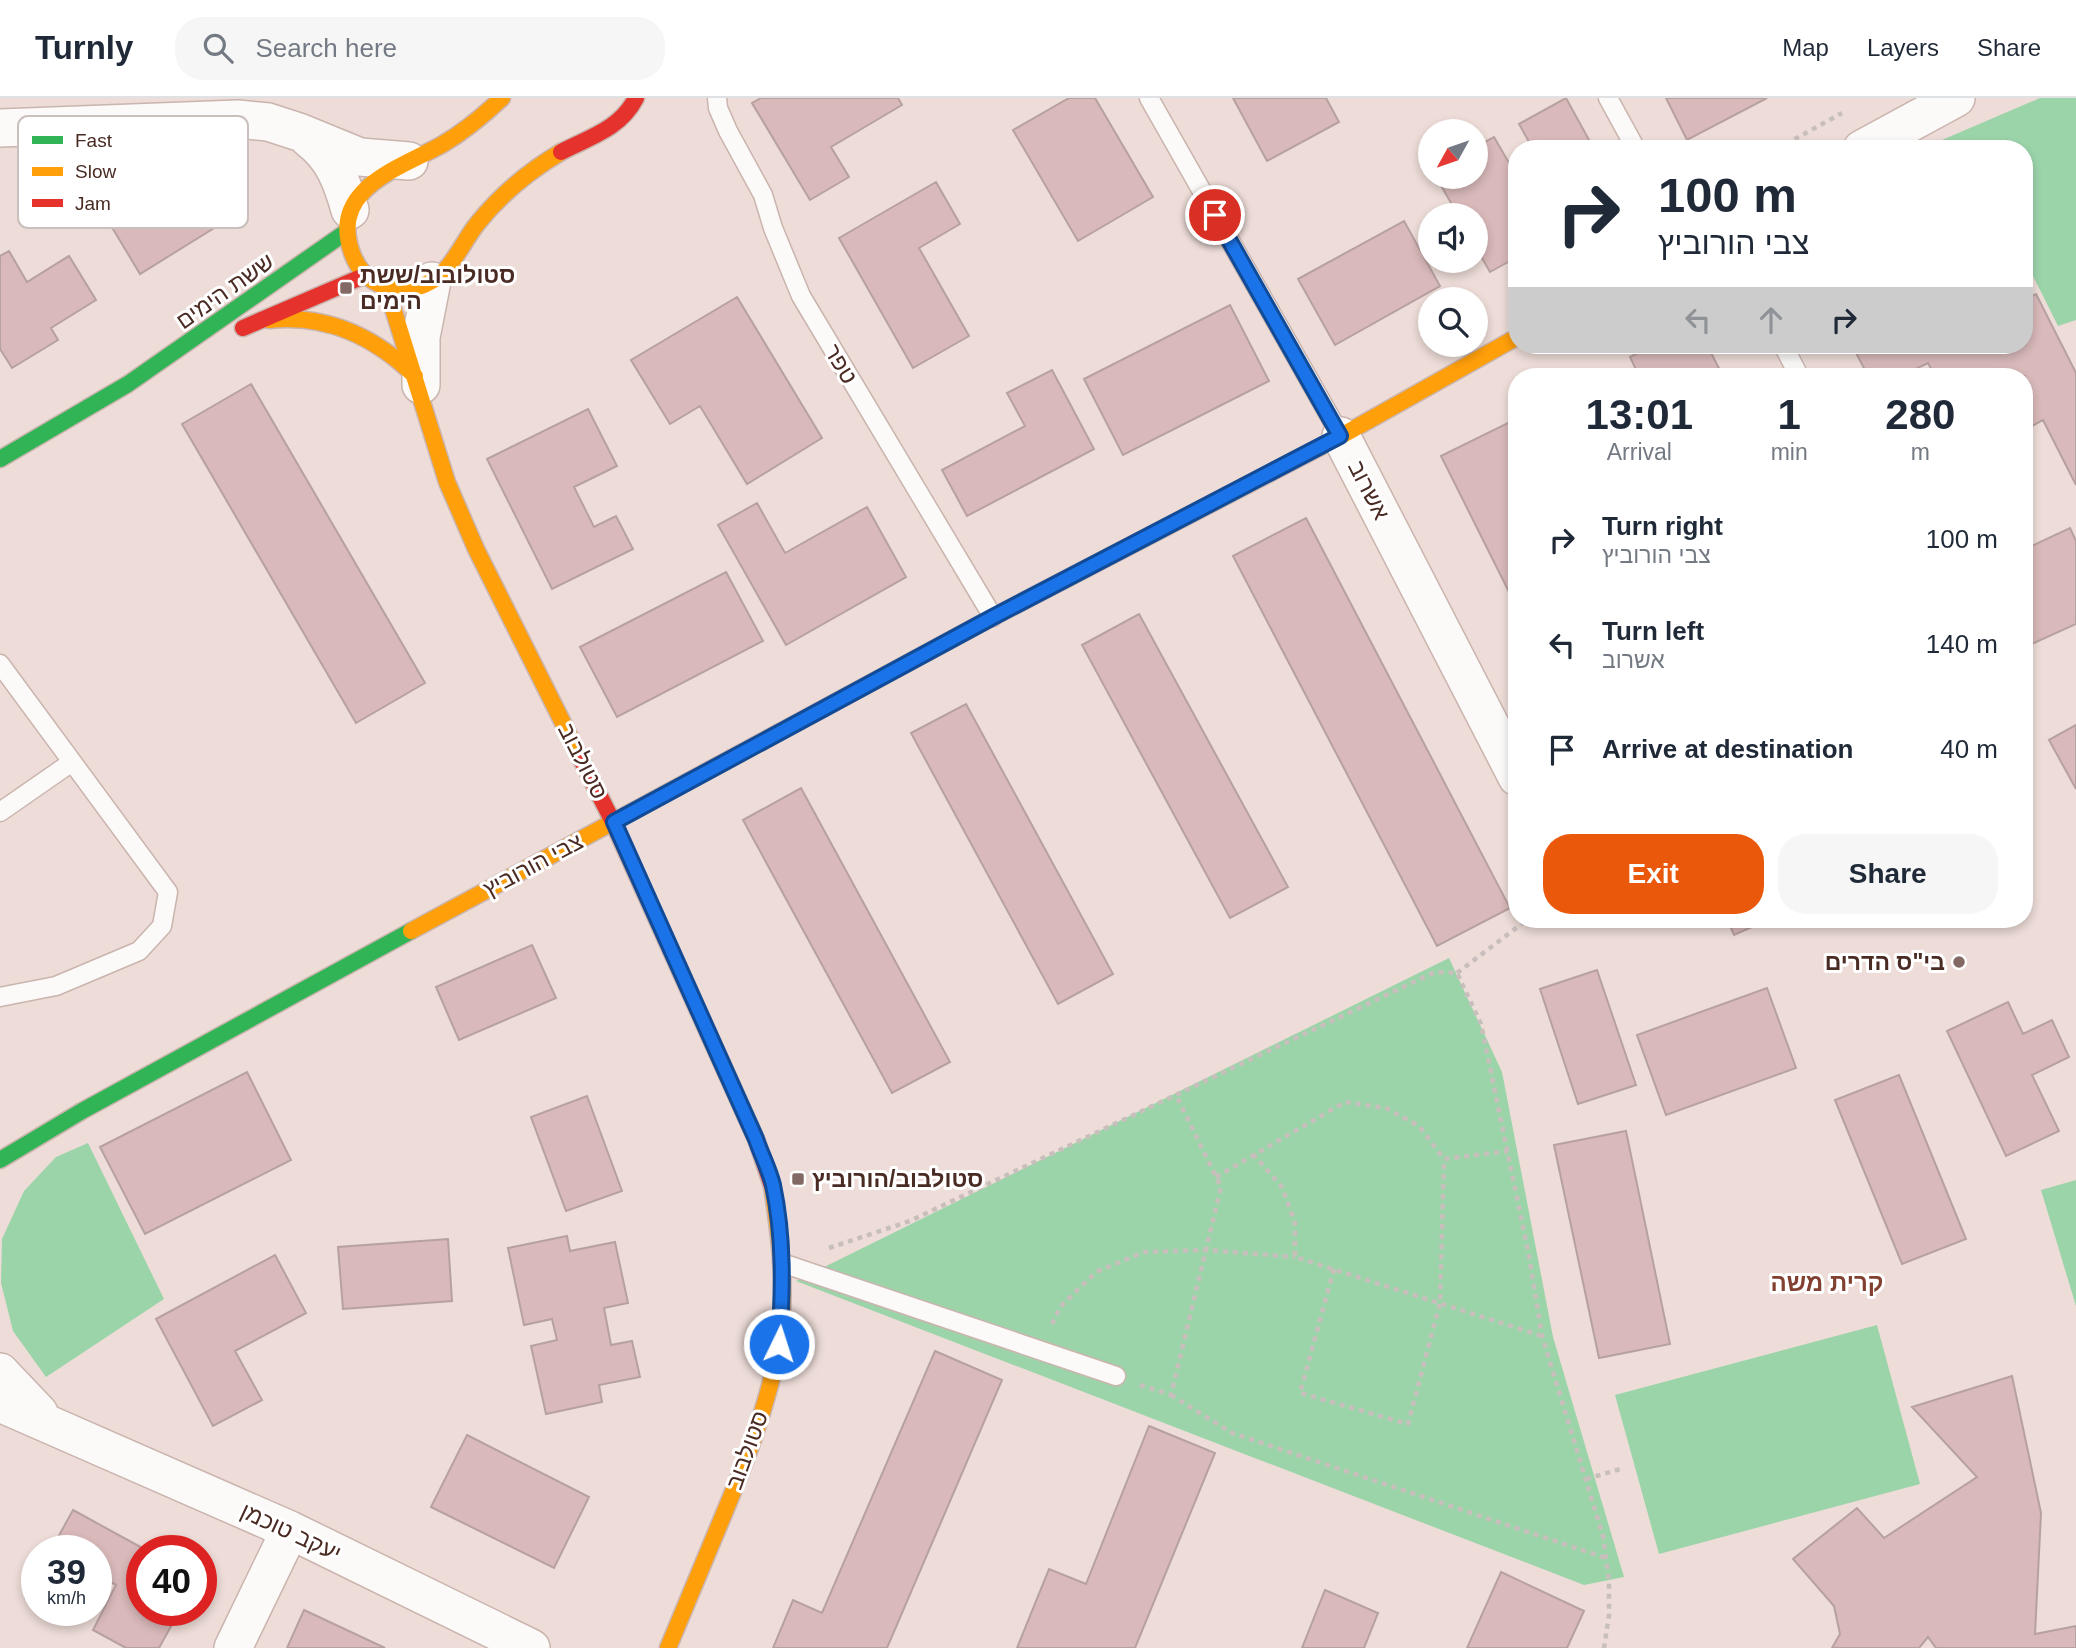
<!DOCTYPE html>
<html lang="en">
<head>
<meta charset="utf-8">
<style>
	body { margin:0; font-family:Helvetica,"Noto Sans Hebrew",sans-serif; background:#f6f6f7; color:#1f2937; height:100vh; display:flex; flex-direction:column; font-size:26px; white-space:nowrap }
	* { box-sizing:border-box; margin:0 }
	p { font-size:23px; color:#747a83 }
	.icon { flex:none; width:38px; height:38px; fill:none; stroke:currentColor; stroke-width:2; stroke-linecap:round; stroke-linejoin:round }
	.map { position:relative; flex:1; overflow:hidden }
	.side { position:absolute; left:1508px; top:270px; width:525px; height:560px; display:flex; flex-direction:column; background:#fff; border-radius:28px; box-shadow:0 4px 10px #0003 }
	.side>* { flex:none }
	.banner { position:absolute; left:1508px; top:42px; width:525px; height:214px; border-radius:28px; box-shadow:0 4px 10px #0003; background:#fff; color:#1f2937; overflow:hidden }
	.needle { width:46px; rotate:230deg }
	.controls { position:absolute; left:1418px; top:21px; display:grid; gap:14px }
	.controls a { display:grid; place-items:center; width:70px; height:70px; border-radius:50%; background:#fff; box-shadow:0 4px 10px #0003; font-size:35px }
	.speed { position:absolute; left:21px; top:1437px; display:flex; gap:14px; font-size:35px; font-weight:700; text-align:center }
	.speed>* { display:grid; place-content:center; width:91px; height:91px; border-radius:50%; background:#fff; box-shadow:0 4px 10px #0003; line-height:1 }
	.speed small { font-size:18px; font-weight:400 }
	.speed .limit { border:10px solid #d22; background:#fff; color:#111 }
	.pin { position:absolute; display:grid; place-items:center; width:60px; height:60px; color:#fff; margin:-30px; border:4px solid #fff; border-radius:50%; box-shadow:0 2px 7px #0007 }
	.me { position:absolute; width:77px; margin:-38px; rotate:4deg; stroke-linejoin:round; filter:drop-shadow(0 0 5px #0008) }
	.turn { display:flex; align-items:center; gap:24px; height:147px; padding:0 35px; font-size:32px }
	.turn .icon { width:91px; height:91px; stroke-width:2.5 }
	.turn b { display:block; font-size:49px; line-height:60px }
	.lanes { display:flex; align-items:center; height:66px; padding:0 35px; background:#0003; justify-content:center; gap:35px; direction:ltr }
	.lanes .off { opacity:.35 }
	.eta { display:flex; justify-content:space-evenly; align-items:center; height:119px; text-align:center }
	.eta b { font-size:42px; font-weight:600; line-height:49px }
	.action { display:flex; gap:14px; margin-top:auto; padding:14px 35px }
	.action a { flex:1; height:80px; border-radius:28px; background:#ea580c; color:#fff; font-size:28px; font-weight:600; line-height:80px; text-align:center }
	.action a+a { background:#f6f6f7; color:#1f2937 }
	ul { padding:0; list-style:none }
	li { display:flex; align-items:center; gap:21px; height:105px; padding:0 35px }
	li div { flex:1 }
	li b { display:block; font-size:26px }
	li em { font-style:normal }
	header { display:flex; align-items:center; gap:42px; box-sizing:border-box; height:98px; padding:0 35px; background:#fff; border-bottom:2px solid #e0e1e3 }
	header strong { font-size:33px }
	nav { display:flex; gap:38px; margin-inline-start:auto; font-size:24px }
	.search { width:490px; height:63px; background:#f6f6f7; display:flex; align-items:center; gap:18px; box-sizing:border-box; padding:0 24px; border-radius:28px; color:#747a83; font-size:26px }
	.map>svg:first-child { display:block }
</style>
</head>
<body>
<header>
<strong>Turnly</strong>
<div class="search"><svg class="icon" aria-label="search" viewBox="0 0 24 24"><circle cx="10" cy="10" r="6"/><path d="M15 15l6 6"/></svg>Search here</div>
<nav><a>Map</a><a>Layers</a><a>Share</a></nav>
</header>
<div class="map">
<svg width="2076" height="1550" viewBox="0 0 2076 1550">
	<rect width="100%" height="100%" fill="#eddcd7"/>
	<path fill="#9cd4aa" d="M 2040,0 L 2076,0 L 2076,222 L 2058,228 L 2025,162 L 2025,51 L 1921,51 Z
		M 1449,860 L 1502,974 L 1553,1239 L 1624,1479 L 1584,1487 L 796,1183 Z
		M 88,1045 L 164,1201 L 46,1279 L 13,1233 L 1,1185 L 2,1141 L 24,1093 L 56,1059 Z
		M 2076,1082 L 2076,1208 L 2041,1092 Z
		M 1877,1227 L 1920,1386 L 1659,1456 L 1615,1297 Z"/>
	<path fill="#d9b9ba" stroke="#b7a1a0" stroke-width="2" d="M 761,0 L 898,0 L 902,7 L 831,49 L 849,79 L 810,102 L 752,5 Z
		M 1069,0 L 1095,0 L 1153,99 L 1078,143 L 1013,32 Z
		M 1233,0 L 1326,0 L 1339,24 L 1267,63 Z
		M 1566,0 L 1594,51 L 1533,51 L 1519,26 Z
		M 1666,0 L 1767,0 L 1687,42 Z
		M 1494,39 L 1517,79 L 1517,159 L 1490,174 L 1475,148 L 1475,117 L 1458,117 L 1436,79 L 1475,79 L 1475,49 Z
		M 196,60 L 232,119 L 140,176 L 104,116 Z
		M 936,84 L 960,126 L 919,150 L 969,238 L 913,270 L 839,140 Z
		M 1404,123 L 1440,188 L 1335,247 L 1298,181 Z
		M 9,153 L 27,184 L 69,158 L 96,202 L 51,230 L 58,242 L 12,270 L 0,251 L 0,158 Z
		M 2036,196 L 2076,275 L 2076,387 L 2043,322 L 2025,332 L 2025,278 L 1935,278 L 1928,265 L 1901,278 L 1868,278 L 1852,247 L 2025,247 L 2025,202 Z
		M 737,199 L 822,340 L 747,386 L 700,308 L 670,326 L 631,262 Z
		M 1230,207 L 1269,283 L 1123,357 L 1084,281 Z
		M 1654,247 L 1707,247 L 1723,278 L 1639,278 L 1630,259 Z
		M 1052,272 L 1094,351 L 967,418 L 942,372 L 1025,328 L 1007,295 Z
		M 251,286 L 425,585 L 356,625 L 182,326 Z
		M 588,311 L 617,368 L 574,389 L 594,429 L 616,418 L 633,451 L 552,491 L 487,361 Z
		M 1516,321 L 1517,323 L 1517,510 L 1441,358 Z
		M 757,405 L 785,455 L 867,409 L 906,479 L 786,547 L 718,427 Z
		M 1306,420 L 1510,810 L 1437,848 L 1233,458 Z
		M 2070,430 L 2076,443 L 2076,526 L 2025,549 L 2025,451 Z
		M 726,474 L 763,543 L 617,619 L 580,549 Z
		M 1139,516 L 1288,789 L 1230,820 L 1082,547 Z
		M 966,606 L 1113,876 L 1058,906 L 911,635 Z
		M 2076,627 L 2076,691 L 2049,642 Z
		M 801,690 L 950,964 L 892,995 L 743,722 Z
		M 1727,821 L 1770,821 L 1734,837 Z
		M 532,847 L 556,900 L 459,942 L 436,889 Z
		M 1597,872 L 1636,987 L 1578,1006 L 1540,891 Z
		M 1767,890 L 1796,970 L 1666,1017 L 1637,937 Z
		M 2008,904 L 2023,936 L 2052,922 L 2069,959 L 2032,977 L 2059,1033 L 2006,1058 L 1947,933 Z
		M 247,974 L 291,1062 L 145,1136 L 100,1049 Z
		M 1899,977 L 1966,1141 L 1902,1166 L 1835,1002 Z
		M 587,998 L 622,1093 L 566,1113 L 531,1019 Z
		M 1626,1033 L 1670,1246 L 1599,1260 L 1554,1047 Z
		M 567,1138 L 570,1153 L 615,1144 L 628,1205 L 604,1210 L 611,1247 L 632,1243 L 640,1279 L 599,1287 L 602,1304 L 546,1316 L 531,1248 L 557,1242 L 552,1221 L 524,1227 L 508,1150 Z
		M 448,1141 L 452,1203 L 343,1211 L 338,1149 Z
		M 275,1157 L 306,1215 L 235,1253 L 262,1302 L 213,1328 L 156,1221 Z
		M 935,1253 L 1002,1282 L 887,1550 L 773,1550 L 793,1502 L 822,1515 Z
		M 2012,1278 L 2041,1415 L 2035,1536 L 2076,1528 L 2076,1550 L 1936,1550 L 1928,1539 L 1919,1550 L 1832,1550 L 1840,1536 L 1834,1508 L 1793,1461 L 1857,1410 L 1884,1440 L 1977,1379 L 1912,1309 Z
		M 1149,1328 L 1215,1355 L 1135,1550 L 1017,1550 L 1049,1471 L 1086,1486 Z
		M 467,1337 L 589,1399 L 554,1470 L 431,1409 Z
		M 73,1412 L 146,1452 L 142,1452 L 142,1512 L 180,1512 L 159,1550 L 126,1550 L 93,1532 L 116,1487 L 96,1476 L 96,1452 L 51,1452 Z
		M 1501,1474 L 1584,1513 L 1567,1550 L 1467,1550 Z
		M 37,1479 L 37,1507 L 25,1500 Z
		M 1325,1492 L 1378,1515 L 1364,1550 L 1302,1550 Z
		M 304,1512 L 385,1550 L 287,1550 Z"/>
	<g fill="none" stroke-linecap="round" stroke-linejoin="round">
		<g stroke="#cab4ae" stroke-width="21">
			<path id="lane" d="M 717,0 L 718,10 L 728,33 L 763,97 L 773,130 L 801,198 L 993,519
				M 1149,0 L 1341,338
				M 1608,0 L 1636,51
				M 1783,247 L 1799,278
				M 0,566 L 168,794 L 162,828 L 139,853 L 56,888 L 0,899
				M 0,714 L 72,664
				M 782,1165 L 1116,1278"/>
		</g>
		<g stroke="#cab4ae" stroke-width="40">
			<path id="street" d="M 0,30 L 238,21 L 268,24 L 299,34 L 360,59 L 409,63
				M 309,41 C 333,59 342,83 350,112
				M 1862,51 L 1956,0
				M 421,287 L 421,239 L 432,183
				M 1341,338 L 1517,679
				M 0,1274 L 39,1315
				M 0,1305 L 290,1432 L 531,1550
				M 233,1550 L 290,1432"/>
		</g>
		<g stroke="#cab4ae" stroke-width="19">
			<path id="fast" d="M 0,361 L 128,286 L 346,134
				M 778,635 L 993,519 L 1272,374
				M 0,1062 L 82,1013 L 411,833"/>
		</g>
		<g stroke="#cab4ae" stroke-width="19">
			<path id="slow" d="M 502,0 C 484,17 465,33 443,46 C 401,70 328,90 352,155 C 357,170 369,184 384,188 C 399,193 417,192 430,184 C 452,172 462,145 477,126 C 500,97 529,73 561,54
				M 386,188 L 447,384 L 476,451 L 581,661
				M 269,222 C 327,216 374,238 415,278
				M 1272,374 L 1341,338 L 1517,239
				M 411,833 L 778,635
				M 668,1550 C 686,1506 705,1462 723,1418 C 746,1363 769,1305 779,1246 C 787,1194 780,1140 772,1088"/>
		</g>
		<g stroke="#cab4ae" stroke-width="19">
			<path id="jam" d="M 561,54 C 590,39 620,31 636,0
				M 243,230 L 366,177
				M 581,661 L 613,724 L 756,1041 L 772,1088"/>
		</g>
		<path stroke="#c8bfbd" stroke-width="4.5" stroke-dasharray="5 5" stroke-linecap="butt" d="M 1777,51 L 1842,15
			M 1457,875 L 1528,821
			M 1253,1056 L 1282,1089 L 1295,1125 L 1295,1159 L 1542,1238
			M 1216,1079 L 1345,1004 L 1386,1010 L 1419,1028 L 1444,1061 L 1508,1053
			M 829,1150 L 910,1123 L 1435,874 L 1457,875 L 1481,926 L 1529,1158 L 1542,1238 L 1603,1438 L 1609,1483 L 1609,1517 L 1604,1550
			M 1334,1171 L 1300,1295 L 1408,1326 L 1440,1205 L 1444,1061
			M 1052,1226 L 1060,1209 L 1096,1174 L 1144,1154 L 1206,1152 L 1295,1159
			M 1140,1287 L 1171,1297 L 1221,1089 L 1176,997
			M 1171,1297 L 1232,1335 L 1606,1460
			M 1586,1381 L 1624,1370"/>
		<use href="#lane" stroke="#fcfaf9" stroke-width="18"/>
		<use href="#street" stroke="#fcfaf9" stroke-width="37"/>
		<use href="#fast" stroke="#30b455" stroke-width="16"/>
		<use href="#slow" stroke="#ff9f0a" stroke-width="16"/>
		<use href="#jam" stroke="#e5322d" stroke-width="16"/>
	</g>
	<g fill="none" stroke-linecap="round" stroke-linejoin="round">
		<g stroke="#114b97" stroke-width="18">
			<path id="route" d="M 779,1246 C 783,1193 784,1139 773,1087 C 769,1071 761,1056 756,1041 L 614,724 L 993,519 L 1340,338 L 1215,117"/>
		</g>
		<use href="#route" stroke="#1a73e8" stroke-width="12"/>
	</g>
	<g fill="#836963" stroke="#fff" stroke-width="2.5">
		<rect x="339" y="183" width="14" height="14" rx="3.5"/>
		<circle cx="1959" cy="864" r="7"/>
		<rect x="791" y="1074" width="14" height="14" rx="3.5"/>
	</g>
	<g text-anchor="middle" stroke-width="6" stroke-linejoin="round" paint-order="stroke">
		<g font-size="23" font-weight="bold" fill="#4a2b24" stroke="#fff" text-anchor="start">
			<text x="360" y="185">סטולובוב/ששת<tspan x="360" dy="26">הימים</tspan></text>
			<text x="1945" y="872" text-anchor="end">בי"ס הדרים</text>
			<text x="812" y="1089">סטולבוב/הורוביץ</text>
		</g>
		<g font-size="23" fill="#4a2b24" stroke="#fff">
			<text transform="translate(225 193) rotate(-35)" y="8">ששת הימים</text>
			<text transform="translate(841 266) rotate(59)" y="8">טפר</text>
			<text transform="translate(1369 392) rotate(63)" y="8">אשרוב</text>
			<text transform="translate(583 663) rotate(63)" y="8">סטולבוב</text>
			<text transform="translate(533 767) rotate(-28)" y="8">צבי הורוביץ</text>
			<text transform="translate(747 1352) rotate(-70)" y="8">סטולבוב</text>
			<text transform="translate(291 1434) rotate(25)" y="8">יעקב טוכמן</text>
		</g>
		<g font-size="24" font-weight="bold" fill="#824031" stroke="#fff">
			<text x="1827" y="1193">קרית משה</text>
		</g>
	</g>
	<rect x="18" y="18" width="230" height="112" rx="10" fill="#fff" stroke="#c9bfbd" stroke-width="2"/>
	<rect x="32" y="38" width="31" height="8" fill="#30b455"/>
	<rect x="32" y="69" width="31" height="9" fill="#ff9f0a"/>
	<rect x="32" y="101" width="31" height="8" fill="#e5322d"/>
	<g font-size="19" fill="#4a2b24">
		<text x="75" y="49">Fast</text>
		<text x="75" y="80">Slow</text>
		<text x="75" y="112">Jam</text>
	</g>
</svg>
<div class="controls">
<a><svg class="needle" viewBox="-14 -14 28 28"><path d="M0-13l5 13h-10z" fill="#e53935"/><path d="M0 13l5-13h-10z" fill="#747a83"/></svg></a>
<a><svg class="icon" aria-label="sound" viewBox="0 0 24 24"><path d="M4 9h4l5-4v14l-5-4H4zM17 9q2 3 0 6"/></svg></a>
<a><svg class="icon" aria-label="search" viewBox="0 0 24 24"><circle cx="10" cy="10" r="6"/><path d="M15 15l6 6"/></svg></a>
</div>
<div class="speed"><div>39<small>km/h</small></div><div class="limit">40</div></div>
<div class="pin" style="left:1215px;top:117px;background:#d93025"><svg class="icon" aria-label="arrive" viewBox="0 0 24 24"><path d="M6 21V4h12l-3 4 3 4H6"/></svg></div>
<svg class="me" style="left:779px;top:1246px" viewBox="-20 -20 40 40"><circle r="17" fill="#1a73e8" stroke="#fff" stroke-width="3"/><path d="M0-11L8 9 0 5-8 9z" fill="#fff"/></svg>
<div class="banner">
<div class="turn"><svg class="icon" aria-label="right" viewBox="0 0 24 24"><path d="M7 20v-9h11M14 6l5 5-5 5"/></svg><div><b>100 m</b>צבי הורוביץ</div></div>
<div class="lanes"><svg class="icon off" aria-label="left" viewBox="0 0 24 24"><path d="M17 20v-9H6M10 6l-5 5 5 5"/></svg><svg class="icon off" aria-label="ahead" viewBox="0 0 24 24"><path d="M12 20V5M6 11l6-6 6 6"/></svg><svg class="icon" aria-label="right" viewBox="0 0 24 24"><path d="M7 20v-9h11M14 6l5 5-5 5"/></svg></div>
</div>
<section class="side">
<div class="eta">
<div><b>13:01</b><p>Arrival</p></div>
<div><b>1</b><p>min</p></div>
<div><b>280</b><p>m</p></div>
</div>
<ul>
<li><svg class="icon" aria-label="right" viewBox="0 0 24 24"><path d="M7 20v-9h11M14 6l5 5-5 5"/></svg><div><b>Turn right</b><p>צבי הורוביץ</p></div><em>100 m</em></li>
<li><svg class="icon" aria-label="left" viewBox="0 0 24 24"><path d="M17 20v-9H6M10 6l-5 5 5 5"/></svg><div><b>Turn left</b><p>אשרוב</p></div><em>140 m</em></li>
<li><svg class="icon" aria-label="arrive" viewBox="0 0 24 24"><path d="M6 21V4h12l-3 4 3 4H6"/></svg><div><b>Arrive at destination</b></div><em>40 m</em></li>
</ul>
<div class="action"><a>Exit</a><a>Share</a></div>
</section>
</div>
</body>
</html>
